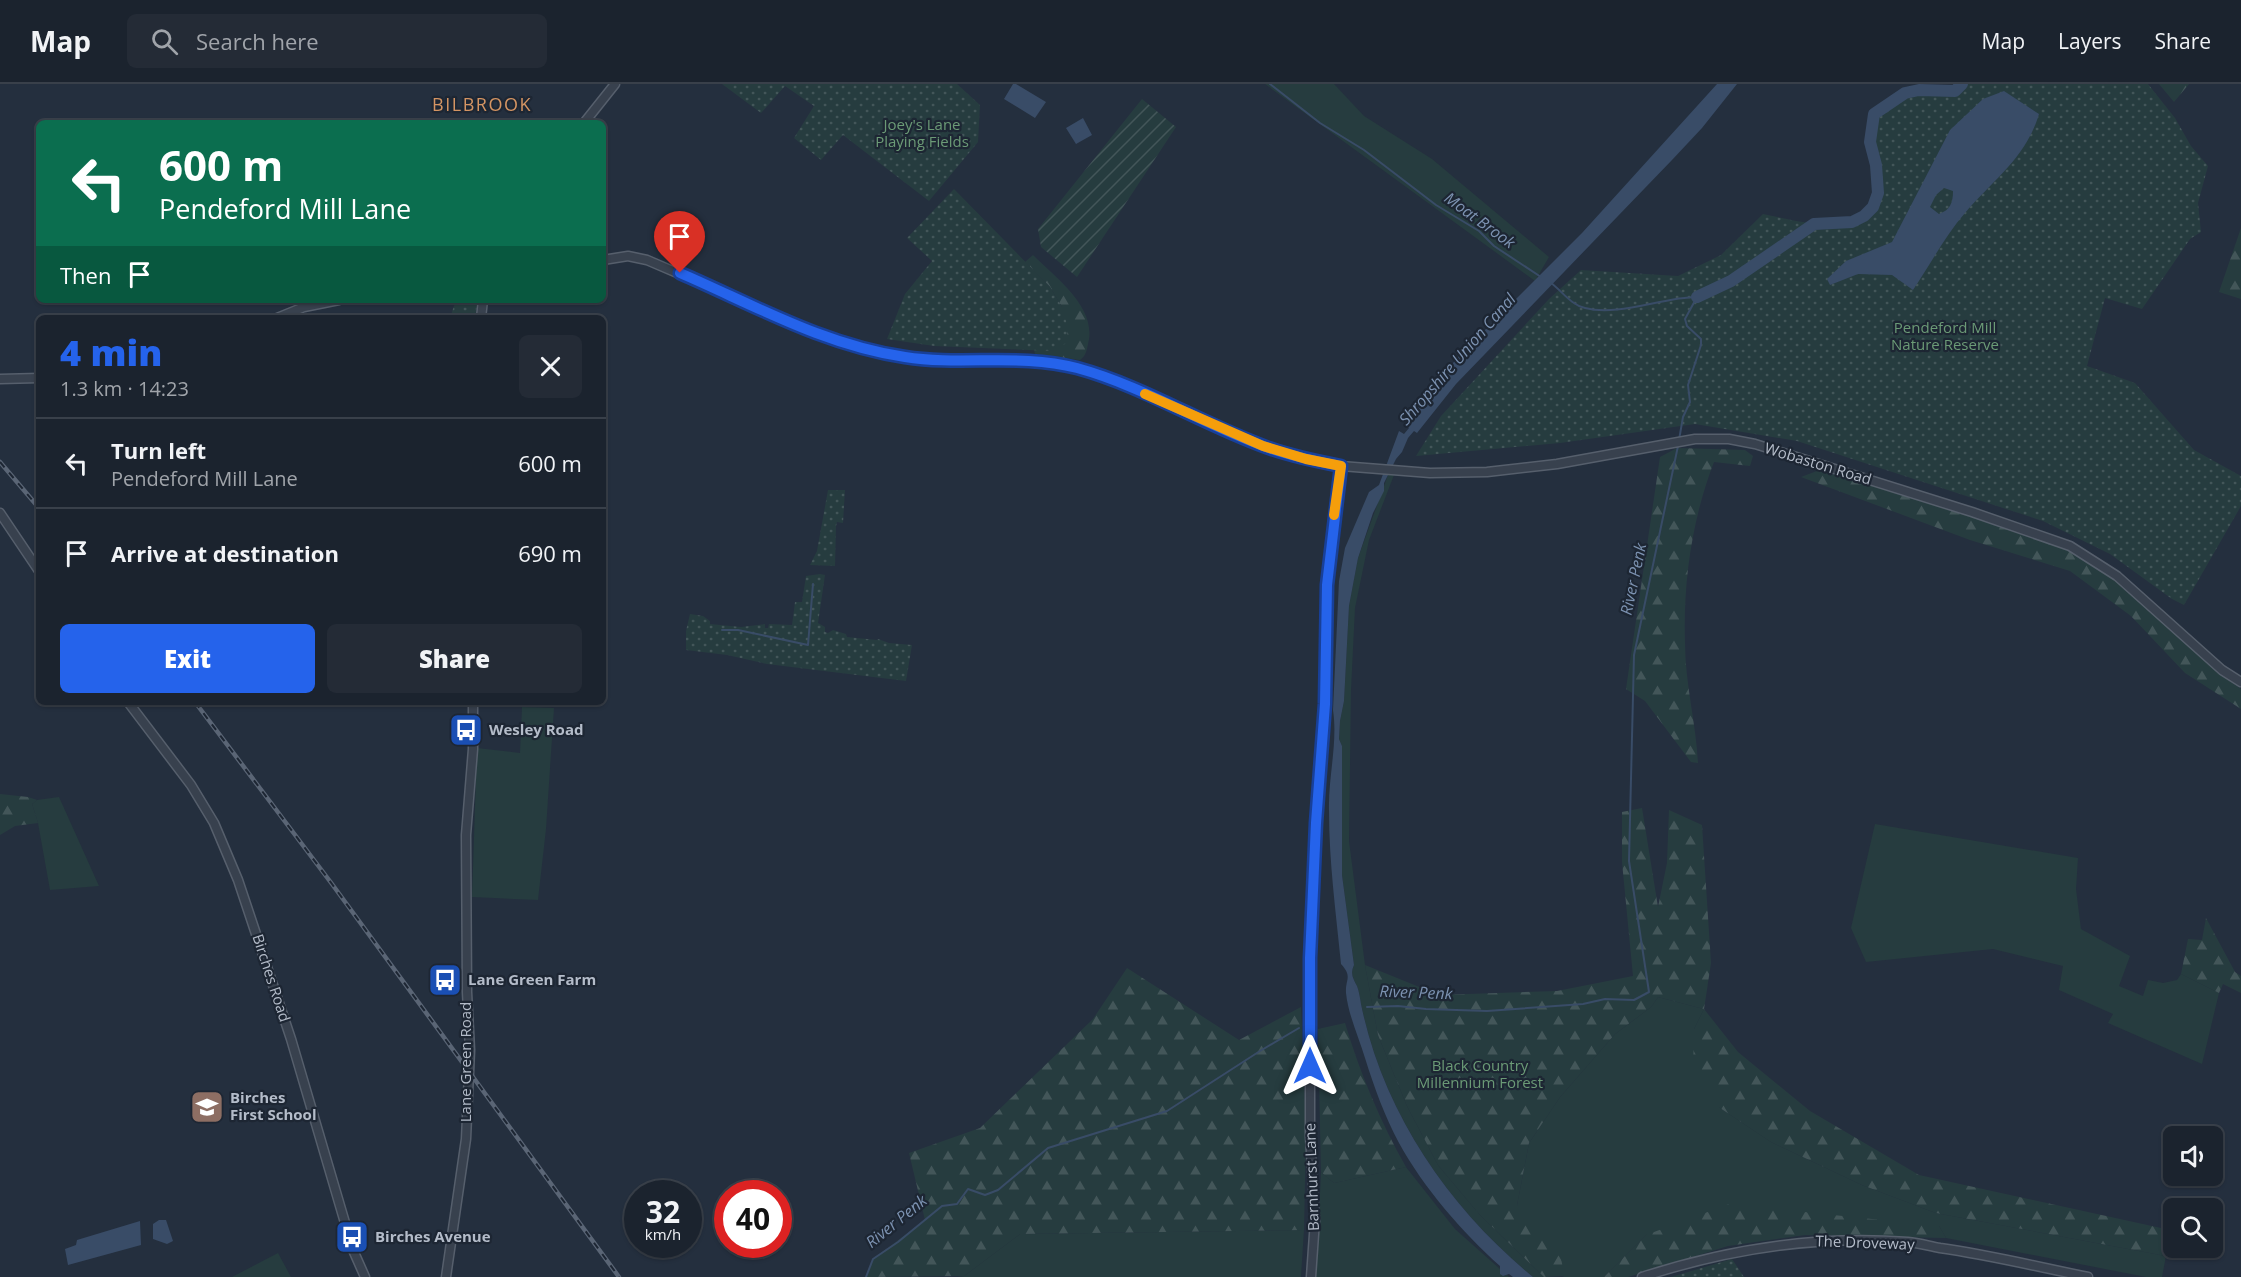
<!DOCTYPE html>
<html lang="en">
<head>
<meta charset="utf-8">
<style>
	body { margin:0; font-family:"Open Sans",sans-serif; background:#242b36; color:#f1f3f6; height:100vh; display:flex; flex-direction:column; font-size:22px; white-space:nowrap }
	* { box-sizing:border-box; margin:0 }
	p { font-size:20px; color:#a0a4aa }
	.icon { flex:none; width:33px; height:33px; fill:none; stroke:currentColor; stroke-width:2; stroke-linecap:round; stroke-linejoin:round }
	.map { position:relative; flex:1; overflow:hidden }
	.panel { position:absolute; left:36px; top:231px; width:570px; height:390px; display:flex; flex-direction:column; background:#1b232e; border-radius:9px; box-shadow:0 2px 4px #0004,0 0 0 2px #39404a }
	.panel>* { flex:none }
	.top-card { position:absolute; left:36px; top:36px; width:570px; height:183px; border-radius:9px; box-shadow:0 2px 4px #0004,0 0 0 2px #39404a; background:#0b6e4f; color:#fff; overflow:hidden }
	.buttons { position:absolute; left:2163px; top:1042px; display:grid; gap:12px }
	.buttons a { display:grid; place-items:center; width:60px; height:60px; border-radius:9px; background:#1b232e; box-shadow:0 2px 4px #0004,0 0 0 2px #39404a; font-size:30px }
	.speed { position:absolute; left:624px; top:1096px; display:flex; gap:12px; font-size:30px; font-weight:700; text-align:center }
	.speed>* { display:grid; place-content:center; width:78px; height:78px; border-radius:50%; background:#1b232e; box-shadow:0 2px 4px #0004,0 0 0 2px #39404a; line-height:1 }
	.speed small { font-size:15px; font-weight:400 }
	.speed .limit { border:9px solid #d22; background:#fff; color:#111 }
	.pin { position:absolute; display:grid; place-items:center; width:51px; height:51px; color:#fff; margin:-62px -26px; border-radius:50% 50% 50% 0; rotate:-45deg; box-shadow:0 0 6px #0007 }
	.pin .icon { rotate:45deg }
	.me { position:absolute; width:66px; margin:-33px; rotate:0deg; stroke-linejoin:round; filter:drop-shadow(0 0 4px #0008) }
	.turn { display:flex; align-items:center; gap:21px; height:126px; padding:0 24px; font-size:27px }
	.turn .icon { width:78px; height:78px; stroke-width:2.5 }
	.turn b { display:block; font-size:42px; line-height:51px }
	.then { display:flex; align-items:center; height:57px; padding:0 24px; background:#0003; gap:12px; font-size:22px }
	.round { display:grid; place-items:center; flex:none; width:63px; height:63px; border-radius:9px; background:#242b36 }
	.headline { display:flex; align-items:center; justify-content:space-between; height:102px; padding:0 24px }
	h1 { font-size:36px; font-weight:800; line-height:45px; color:#2563eb }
	.action { display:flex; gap:12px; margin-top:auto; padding:12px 24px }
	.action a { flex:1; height:69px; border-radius:9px; background:#2563eb; color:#fff; font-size:24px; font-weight:800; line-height:69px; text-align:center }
	.action a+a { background:#242b36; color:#f1f3f6 }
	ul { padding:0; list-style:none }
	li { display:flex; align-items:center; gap:18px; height:90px; padding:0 24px; border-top:2px solid #39404a }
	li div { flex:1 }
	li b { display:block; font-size:22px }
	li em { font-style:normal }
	header { display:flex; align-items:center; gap:36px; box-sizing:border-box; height:84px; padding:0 30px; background:#1b232e; border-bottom:2px solid #39404a }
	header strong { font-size:28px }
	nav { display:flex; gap:33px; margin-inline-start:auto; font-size:21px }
	.search { width:420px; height:54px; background:#242b36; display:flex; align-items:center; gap:15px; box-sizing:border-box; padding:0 21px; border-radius:9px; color:#a0a4aa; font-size:22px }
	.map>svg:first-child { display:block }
</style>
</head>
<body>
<header>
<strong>Map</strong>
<div class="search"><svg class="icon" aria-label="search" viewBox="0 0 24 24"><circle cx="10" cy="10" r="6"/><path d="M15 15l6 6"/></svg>Search here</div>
<nav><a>Map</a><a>Layers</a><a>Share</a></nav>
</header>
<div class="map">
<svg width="2241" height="1193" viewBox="0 0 2241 1193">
	<defs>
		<pattern id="forest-firs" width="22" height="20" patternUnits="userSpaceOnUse" patternTransform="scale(1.5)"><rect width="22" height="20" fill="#263c3f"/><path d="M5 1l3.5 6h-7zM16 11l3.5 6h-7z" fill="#435659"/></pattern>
		<pattern id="park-dots" width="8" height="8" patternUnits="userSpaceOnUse" patternTransform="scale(1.5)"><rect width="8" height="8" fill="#263c3f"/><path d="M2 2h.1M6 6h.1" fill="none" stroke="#435659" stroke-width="1.8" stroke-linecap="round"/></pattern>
		<pattern id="garden-furrows" width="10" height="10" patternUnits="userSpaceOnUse" patternTransform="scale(1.5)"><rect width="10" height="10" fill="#263c3f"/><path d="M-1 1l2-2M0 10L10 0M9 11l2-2" fill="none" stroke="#435659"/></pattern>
	</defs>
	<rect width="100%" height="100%" fill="#242f3e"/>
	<path fill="#263c3f" d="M 1265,0 L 1334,0 L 1364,32 L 1432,75 L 1549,173 L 1535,197 Z
		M 1388,391 L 1394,391 L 1369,456 L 1355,524 L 1351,606 L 1349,757 L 1365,881 L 1378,951 L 1407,1022 L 1438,1081 L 1480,1131 L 1544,1193 L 1533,1193 C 1448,1123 1383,1028 1361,920 C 1360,914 1359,907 1357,902 C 1353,894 1350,890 1354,881 L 1342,791 L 1342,662 L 1339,655 L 1340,637 L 1344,617 L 1349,522 L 1358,474 Z
		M 522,623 L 554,624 L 546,745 L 538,816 L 472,813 L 477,664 L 520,669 Z
		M 59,713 L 99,802 L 50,806 L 38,739 L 32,720 L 37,716 Z
		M 1875,740 L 2078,774 L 2076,805 L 2081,845 L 2130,872 L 2119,902 L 2143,912 L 2148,896 L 2163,899 L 2177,896 L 2181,890 L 2219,909 L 2202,980 L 2108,939 L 2113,930 L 2059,906 L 2063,882 L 1993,865 L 1866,878 L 1851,844 Z
		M 1658,913 L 1704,925 L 1694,945 L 1720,1024 L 1771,1058 L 1862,1101 L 1936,1129 L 2166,1172 L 2162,1193 L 2146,1193 L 1946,1154 L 1939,1142 L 1646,1151 L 1604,1193 L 1562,1193 L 1564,1192 L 1517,1121 L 1529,1059 L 1560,1013 L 1615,950 L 1651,923 Z
		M 1406,1083 L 1455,1145 L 1500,1185 L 1503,1192 L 1507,1191 L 1509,1193 L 1316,1193 L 1321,1088 L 1334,1099 Z
		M 1304,1146 L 1301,1193 L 957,1193 L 964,1192 L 1020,1150 Z
		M 278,1169 L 291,1193 L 232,1193 Z"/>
	<path fill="url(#forest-firs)" d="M 2159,0 L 2189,0 L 2174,18 Z
		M 2241,144 L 2241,215 L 2219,208 Z
		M 1033,171 C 1055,193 1094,221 1089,255 C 1087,264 1087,271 1080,276 L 1035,270 L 1034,265 L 1055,267 L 1062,223 L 1050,203 L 1025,178 Z
		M 1677,364 L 1745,366 L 1753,372 L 1750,382 L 1714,378 C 1692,435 1683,498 1685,559 C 1685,599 1696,639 1698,679 L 1691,678 L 1645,617 L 1626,605 L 1660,373 Z
		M 1817,387 L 1845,393 L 1973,432 L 2069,466 L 2115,496 L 2220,590 L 2241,605 L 2241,625 L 2185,589 L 2131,532 L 2070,487 L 1970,456 L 1801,393 Z
		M 0,710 L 28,713 L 37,716 L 32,720 L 38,739 L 15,742 L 0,751 Z
		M 1642,724 L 1658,823 L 1667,779 L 1669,726 L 1702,741 L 1711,879 L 1704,925 L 1738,968 L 1810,1027 L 1919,1091 L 2170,1146 L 2166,1172 L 1936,1129 L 1862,1101 L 1771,1058 L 1720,1024 L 1693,985 L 1694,945 L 1704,925 L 1658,913 L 1651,923 L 1615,950 L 1560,1013 L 1529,1059 L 1517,1121 C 1549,1145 1559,1150 1564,1192 L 1544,1193 L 1480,1131 L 1438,1081 L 1407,1022 L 1378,951 L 1365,881 L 1439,911 L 1557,907 L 1633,892 L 1622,778 L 1622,728 Z
		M 2206,834 L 2235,888 L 2241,892 L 2241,909 L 2223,900 L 2219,909 L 2181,890 L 2188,855 L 2202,856 Z
		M 1127,884 L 1239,956 L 1301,923 L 1306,1045 L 1304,1146 L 1020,1150 L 964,1192 L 866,1193 L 873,1175 L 925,1136 L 909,1069 L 980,1044 L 1093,935 Z
		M 1345,939 C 1360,989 1380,1037 1406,1083 L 1334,1099 L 1321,1088 L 1318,945 Z
		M 1729,1120 L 1939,1142 L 1946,1154 L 1805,1151 L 1728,1162 L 1628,1193 L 1604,1193 L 1646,1151 Z"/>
	<path fill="url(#park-dots)" d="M 722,0 L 957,0 L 980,21 L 978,58 L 929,117 L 843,51 L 821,76 L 794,54 L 814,22 L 785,2 L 761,29 Z
		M 1962,0 L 2148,0 L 2175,34 L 2191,62 L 2208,82 L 2198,119 L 2201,148 L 2190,155 L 2142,225 L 2105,214 L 2087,282 L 2135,299 L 2194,366 L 2241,392 L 2241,422 L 2184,521 L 2172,515 L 2110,470 L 2043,437 L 1797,357 L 1695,340 L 1560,359 L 1416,372 L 1441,332 L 1549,215 L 1581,186 L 1678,192 L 1721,171 L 1763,130 C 1812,140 1890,162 1876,81 C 1873,62 1867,49 1874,30 L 1905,9 L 1919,6 L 1955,7 Z
		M 954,105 L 1050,203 L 1062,223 L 1068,244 L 1066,259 L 1055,267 L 934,262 L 887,255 L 905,210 L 932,177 L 907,154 Z
		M 456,216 L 478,216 L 475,232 L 468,234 L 450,234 Z
		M 828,406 L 845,406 L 843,439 L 837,438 L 836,442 L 835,482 L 810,481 L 817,467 Z
		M 820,490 L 825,491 L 818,539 L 825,543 L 825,548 L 828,549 L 833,546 L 846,550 L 847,553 L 877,556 L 878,555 L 889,559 L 912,561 L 906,597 L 767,580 L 727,571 L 686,566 L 686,547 L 690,530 L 703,532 L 710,537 L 710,540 L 741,543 L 765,540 L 765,544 L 768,544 L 769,540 L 792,541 L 795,518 L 802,518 L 806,492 Z
		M 1732,1175 L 1744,1193 L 1671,1193 Z"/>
	<path fill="url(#garden-furrows)" d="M 1142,15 L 1176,43 L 1077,193 L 1041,163 L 1038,145 Z"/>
	<path fill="#394c67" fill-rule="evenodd" d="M 1013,0 L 1016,0 L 1046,18 L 1035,34 L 1004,15 Z
		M 1717,0 L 1737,0 L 1702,44 L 1672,76 L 1456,300 L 1417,349 L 1414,347 L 1408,354 L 1402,368 L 1396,375 L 1384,399 L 1384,407 L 1373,429 L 1358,474 L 1349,522 L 1344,617 L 1340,637 L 1339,655 L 1342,662 L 1342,791 L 1354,881 C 1350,890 1353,894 1357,902 C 1359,907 1360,914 1361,920 C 1383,1028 1448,1123 1533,1193 L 1513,1193 L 1509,1190 L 1503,1192 L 1500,1190 L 1500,1182 C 1463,1149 1423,1103 1399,1059 C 1385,1033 1374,1003 1365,974 C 1359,954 1348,930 1346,909 C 1345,895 1353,893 1341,880 C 1336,829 1329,778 1329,727 C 1328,693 1338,659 1333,626 L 1339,497 L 1345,464 L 1369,408 L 1379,401 L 1399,347 L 1404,350 L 1409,344 L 1405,340 L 1457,274 L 1582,149 Z
		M 2004,7 L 2039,30 C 2026,74 1993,96 1965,129 C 1945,152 1930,181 1913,206 L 1892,191 L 1858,190 L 1830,201 L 1827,195 L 1846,177 L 1892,158 L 1950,46 L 1983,15 ZM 1944,104 L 1953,107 C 1953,119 1950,126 1939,130 L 1930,123 L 1936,111 Z
		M 1083,34 L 1092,51 L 1076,60 L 1066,44 Z
		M 159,1136 L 166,1136 L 173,1157 L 167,1160 L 153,1155 L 153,1140 Z
		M 140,1137 L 141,1161 L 68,1181 L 65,1165 L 76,1161 L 77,1156 Z"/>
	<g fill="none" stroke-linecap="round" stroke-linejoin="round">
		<path stroke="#394c67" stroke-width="2" d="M 1270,0 L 1320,39 L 1364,66 L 1436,121 L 1479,147 L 1494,162 L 1541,193
			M 1551,199 C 1562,207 1571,221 1585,224 C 1618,233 1663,213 1697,213
			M 1679,356 L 1683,333 L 1690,318 L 1688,301 L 1701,261 L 1701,255 L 1687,242 L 1685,235 L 1697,213
			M 722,546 L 738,546 L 808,561 L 813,500
			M 1367,923 L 1398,922 L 1426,925 L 1487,927 L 1583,920 L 1605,915 L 1634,916 L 1649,908 L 1629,777 L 1634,571 L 1678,362
			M 866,1193 L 873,1175 L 898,1158 L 942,1122 L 957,1120 L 968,1105 L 985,1111 L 998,1106 L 1048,1064 L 1167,1027 L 1260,967 L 1299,944"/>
		<path stroke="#394c67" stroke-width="12" d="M 1697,213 L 1731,197 L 1814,140 L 1852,138 L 1864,132 L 1873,123 L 1878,109 L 1876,81 L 1870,58 L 1874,30 L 1905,9 L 1919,6 L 1955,7 L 1962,0"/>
		<g stroke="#565f6c" stroke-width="11">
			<path id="tertiary" d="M 584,39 L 615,0
				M 603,176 L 628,172 L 647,176 L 838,258 L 877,268 L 926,276 L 1029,276 L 1074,284 L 1105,293 L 1143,309 L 1263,362 L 1306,375 L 1341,382 L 1430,389 L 1487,388 L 1557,380 L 1695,355 L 1729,355 L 1755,360 L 1972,428 L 2070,462 L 2117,492 L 2222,586 L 2241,598
				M 277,234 L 304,223 L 339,216
				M 481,234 L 483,216
				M 0,295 L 39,294
				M 0,429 L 39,487
				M 128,618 L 191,701 L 214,739 L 238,796 L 291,955 L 353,1166 L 365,1193
				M 446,1193 L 466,1055 L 468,1011 L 470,966 L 467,908 L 466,751 L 473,665 L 473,618
				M 1311,1193 L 1315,1136 L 1310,1052 L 1310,874 L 1316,739 L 1325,620 L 1327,501 L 1341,382
				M 1642,1193 C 1728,1165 1818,1151 1908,1158 C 1919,1159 1929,1162 1940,1164 C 1990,1171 2039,1183 2088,1193"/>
		</g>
		<use href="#tertiary" stroke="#38414e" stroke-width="8"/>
		<g stroke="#5a6575" stroke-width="4.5">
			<path id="rail" d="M 0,378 L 39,424
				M 195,618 L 332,800 L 619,1193"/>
		</g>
		<use href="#rail" stroke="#1d2633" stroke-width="2" stroke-dasharray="7" stroke-linecap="butt"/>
	</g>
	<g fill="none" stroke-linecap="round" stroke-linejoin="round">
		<g stroke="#184099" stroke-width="15">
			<path id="route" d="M 680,189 C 754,221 824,261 905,273 C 962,282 1020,269 1077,284 C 1143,302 1202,340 1266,363 C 1290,372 1315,377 1341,382 L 1327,501 L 1325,620 L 1316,739 L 1310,874 L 1310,982"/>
		</g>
		<use href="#route" stroke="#2563eb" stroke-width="10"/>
		<path stroke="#f59e0b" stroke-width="10" d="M 1145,310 L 1263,362 L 1306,375 L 1341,382 L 1334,431"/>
	</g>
	<defs>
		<g id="bus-square" transform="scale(1.725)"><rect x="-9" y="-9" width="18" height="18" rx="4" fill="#1a4fb4" stroke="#1d2633"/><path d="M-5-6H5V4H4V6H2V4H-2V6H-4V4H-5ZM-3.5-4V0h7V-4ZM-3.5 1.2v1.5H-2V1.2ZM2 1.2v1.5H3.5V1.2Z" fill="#fff"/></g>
		<g id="school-square" transform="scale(1.725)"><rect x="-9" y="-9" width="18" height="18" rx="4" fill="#8d6e63" stroke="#1d2633"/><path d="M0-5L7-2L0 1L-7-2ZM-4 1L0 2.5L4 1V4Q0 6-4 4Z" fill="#fff"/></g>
	</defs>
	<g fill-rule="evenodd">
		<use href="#bus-square" x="466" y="646"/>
		<use href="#bus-square" x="445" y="896"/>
		<use href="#school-square" x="207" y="1023"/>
		<use href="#bus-square" x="352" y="1153"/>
	</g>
	<g text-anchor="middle" stroke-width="4.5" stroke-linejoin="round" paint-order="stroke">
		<g font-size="15" fill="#6b9a76" stroke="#1d2633">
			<text x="922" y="46">Joey's Lane<tspan x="922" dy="17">Playing Fields</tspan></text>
			<text x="1945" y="249">Pendeford Mill<tspan x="1945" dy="17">Nature Reserve</tspan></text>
			<text x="1480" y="987">Black Country<tspan x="1480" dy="17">Millennium Forest</tspan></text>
		</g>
		<g font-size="15" fill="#b4bcc9" stroke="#1d2633">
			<text transform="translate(1818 380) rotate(17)" y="5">Wobaston Road</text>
			<text transform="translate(271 894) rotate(72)" y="5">Birches Road</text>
			<text transform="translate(466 978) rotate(-90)" y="5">Lane Green Road</text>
			<text transform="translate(1312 1093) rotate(-92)" y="5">Barnhurst Lane</text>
			<text transform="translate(1865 1159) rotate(2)" y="5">The Droveway</text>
		</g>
		<g font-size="15" font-weight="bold" fill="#b4bcc9" stroke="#1d2633" text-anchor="start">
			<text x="489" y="651">Wesley Road</text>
			<text x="468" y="901">Lane Green Farm</text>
			<text x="230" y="1019">Birches<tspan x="230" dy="17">First School</tspan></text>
			<text x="375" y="1158">Birches Avenue</text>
		</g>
		<g font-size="16" font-style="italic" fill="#7c92b1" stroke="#1d2633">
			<text transform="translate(1480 136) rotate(36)" y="6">Moat Brook</text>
			<text transform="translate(1457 275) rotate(-49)" y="6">Shropshire Union Canal</text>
			<text transform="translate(1633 495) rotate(-78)" y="6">River Penk</text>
			<text transform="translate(1416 908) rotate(2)" y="6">River Penk</text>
			<text transform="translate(896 1137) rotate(-39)" y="6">River Penk</text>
		</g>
		<g font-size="18" letter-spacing="1.5" fill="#d59563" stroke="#1d2633">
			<text x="482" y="27">BILBROOK</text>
		</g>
	</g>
</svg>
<div class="buttons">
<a><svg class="icon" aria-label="sound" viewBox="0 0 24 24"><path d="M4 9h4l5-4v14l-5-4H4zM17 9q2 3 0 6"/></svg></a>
<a><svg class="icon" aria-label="search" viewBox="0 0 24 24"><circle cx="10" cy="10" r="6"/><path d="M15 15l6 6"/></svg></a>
</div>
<div class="speed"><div>32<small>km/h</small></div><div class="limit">40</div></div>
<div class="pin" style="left:680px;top:189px;background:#d93025"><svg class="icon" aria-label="arrive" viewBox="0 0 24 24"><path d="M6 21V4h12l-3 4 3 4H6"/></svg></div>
<svg class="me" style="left:1310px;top:982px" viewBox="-20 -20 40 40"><path d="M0-17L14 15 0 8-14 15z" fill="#2563eb" stroke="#fff" stroke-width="4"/></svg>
<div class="top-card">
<div class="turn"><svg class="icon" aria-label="left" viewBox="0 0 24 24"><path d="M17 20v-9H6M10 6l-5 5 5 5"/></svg><div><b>600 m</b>Pendeford Mill Lane</div></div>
<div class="then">Then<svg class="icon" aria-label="arrive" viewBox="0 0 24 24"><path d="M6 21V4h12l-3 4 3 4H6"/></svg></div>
</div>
<section class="panel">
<div class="headline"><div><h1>4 min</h1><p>1.3 km · 14:23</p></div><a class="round"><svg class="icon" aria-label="close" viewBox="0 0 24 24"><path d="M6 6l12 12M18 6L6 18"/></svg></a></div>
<ul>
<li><svg class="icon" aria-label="left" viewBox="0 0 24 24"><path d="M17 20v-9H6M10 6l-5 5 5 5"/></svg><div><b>Turn left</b><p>Pendeford Mill Lane</p></div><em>600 m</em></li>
<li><svg class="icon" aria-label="arrive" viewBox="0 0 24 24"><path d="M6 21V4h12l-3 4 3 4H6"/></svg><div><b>Arrive at destination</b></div><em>690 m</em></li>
</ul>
<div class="action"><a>Exit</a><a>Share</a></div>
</section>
</div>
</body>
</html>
